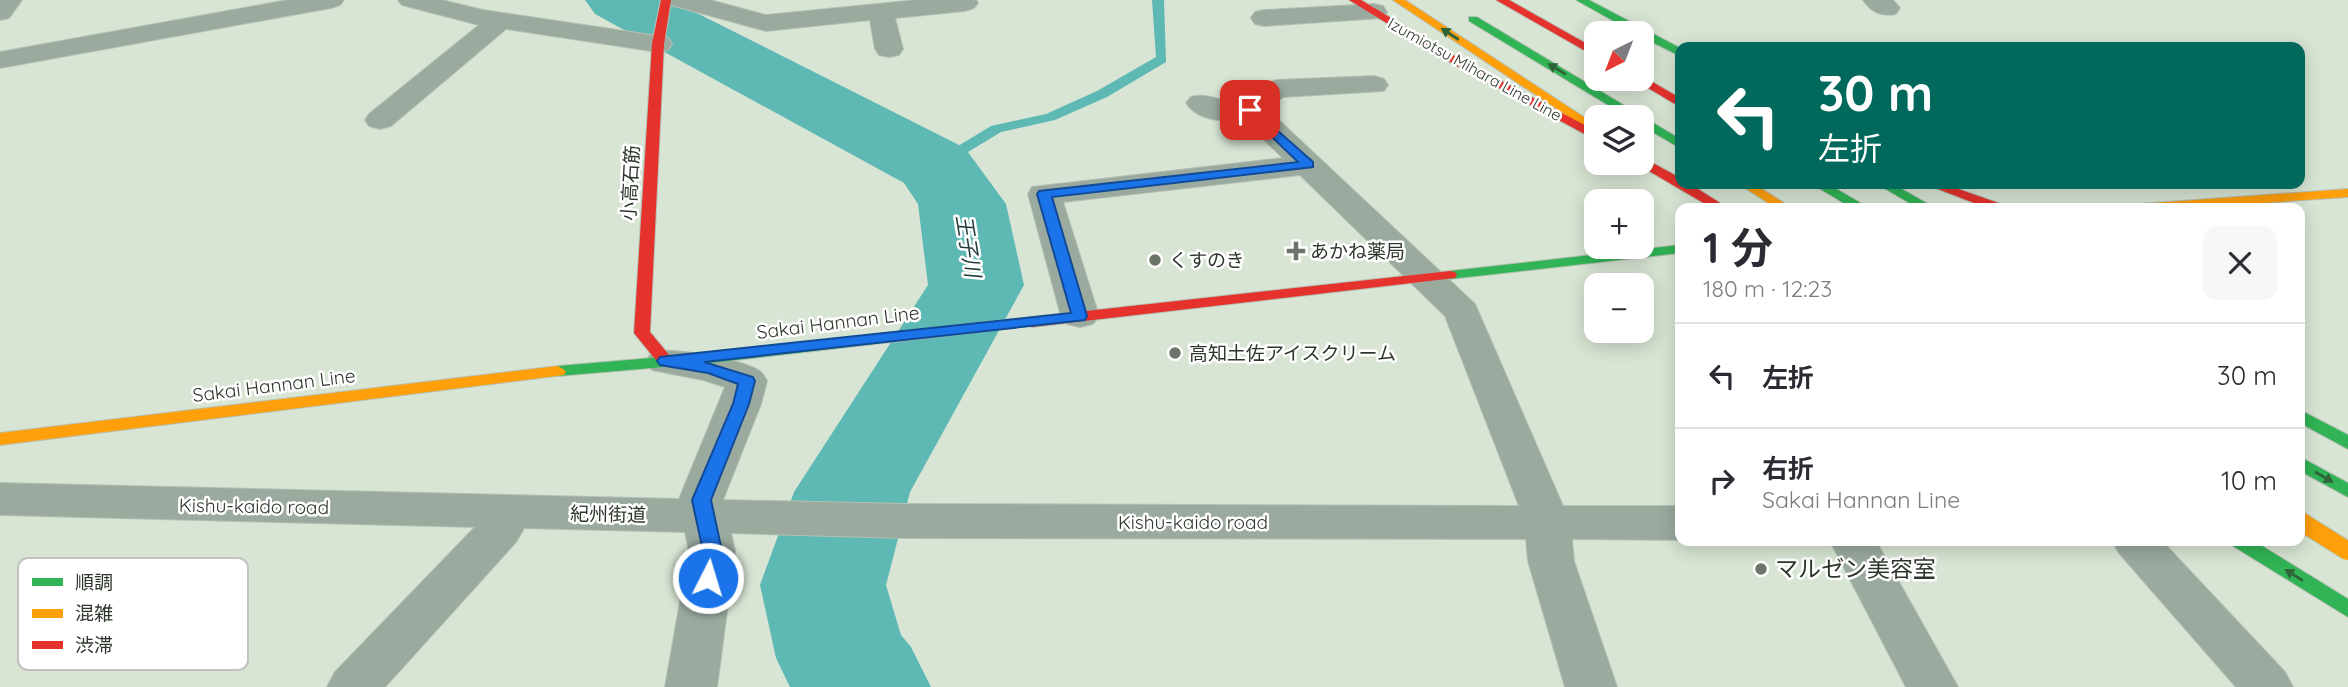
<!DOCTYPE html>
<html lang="ja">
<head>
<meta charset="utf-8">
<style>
	body { margin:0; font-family:Quicksand,"Noto Sans JP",sans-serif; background:#f7f7f7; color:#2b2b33; height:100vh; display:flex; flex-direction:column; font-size:26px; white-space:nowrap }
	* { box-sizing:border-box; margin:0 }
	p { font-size:23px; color:#7c7c81 }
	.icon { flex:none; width:38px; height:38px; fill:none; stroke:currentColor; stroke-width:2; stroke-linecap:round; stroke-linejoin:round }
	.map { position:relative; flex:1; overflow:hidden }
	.drawer { position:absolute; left:1675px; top:203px; width:630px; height:343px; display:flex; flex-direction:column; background:#fff; border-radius:14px; box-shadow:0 4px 18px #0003 }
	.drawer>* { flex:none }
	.banner { position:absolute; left:1675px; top:42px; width:630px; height:147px; border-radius:14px; box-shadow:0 4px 18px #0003; background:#00695c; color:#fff; overflow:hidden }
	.needle { width:46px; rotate:222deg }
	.tools { position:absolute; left:1584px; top:21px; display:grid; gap:14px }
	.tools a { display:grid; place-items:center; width:70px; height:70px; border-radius:14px; background:#fff; box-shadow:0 4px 18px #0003; font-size:35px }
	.pin { position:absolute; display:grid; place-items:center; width:60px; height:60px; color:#fff; margin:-30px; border-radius:14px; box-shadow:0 4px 10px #0006 }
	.me { position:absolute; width:77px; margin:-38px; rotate:5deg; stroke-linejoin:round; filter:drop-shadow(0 0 5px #0008) }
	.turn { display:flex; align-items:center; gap:24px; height:147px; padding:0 28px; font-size:32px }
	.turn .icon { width:91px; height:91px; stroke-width:2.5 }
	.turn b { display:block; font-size:49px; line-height:60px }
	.round { display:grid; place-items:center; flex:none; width:74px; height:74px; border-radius:14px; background:#f7f7f7 }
	.overview { display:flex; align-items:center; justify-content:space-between; height:119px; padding:0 28px }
	h1 { font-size:42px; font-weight:700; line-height:52px }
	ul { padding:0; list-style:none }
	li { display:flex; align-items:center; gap:21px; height:105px; padding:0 28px; border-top:2px solid #e1e1e2 }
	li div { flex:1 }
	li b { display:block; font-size:26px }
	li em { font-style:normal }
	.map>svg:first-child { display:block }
</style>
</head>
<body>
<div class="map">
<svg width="2348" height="687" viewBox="0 0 2348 687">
	<rect width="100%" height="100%" fill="#d8e5d4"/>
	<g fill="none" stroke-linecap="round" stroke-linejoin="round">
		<path fill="#5eb8b4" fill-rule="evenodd" d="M 1152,0 L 1164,0 L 1166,62 L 1107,97 L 1055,120 L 1001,132 L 940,169 L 930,169 L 928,166 L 930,163 L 991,126 L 1046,114 L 1097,91 L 1156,57 Z"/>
		<path fill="#5eb8b4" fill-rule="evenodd" d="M 585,0 L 671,0 L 965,148 L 1006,204 L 1024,285 L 910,492 L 886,585 L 901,635 L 911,647 L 931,687 L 790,687 L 776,658 L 760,585 L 794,492 L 928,285 L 918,204 L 904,183 L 595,14 Z"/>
		<g stroke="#b7c1b4" stroke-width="2">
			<path id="street" d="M 0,0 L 22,0 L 9,18 L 0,20 Z
				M 288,0 L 344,0 L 340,5 L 331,8 L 0,68 L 0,52 Z
				M 398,0 L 442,0 L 483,10 L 658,36 L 668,38 L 672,44 L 668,50 L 658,52 L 506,29 L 391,126 L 380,129 L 369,126 L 365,120 L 369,114 L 479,25 L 402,5 Z
				M 667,0 L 710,0 L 766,15 L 917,0 L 976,0 L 978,3 L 974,8 L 965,11 L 895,18 L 903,49 L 899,55 L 889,57 L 879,55 L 875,49 L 870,20 L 766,31 L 671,5 Z
				M 1863,0 L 1893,0 L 1900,8 L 1896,14 C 1882,17 1871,12 1863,0 Z
				M 1374,4 L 1383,6 L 1387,12 L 1383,18 L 1264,26 L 1255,24 L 1251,18 L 1255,12 L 1264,10 Z
				M 1374,76 L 1384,79 L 1388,85 L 1384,91 L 1283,97 L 1267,109 L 1475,304 L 1563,506 L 1680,506 L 1680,540 L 1572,539 L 1574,561 L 1617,687 L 1565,687 L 1528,561 L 1526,539 L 906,538 L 731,533 L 735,551 L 717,687 L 665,687 L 689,551 L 685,532 L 524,528 L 516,542 L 385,687 L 327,687 L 335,672 L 475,527 L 0,515 L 0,483 L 679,499 L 725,387 L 703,380 L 652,370 L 646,361 L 652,352 C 672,347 744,359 761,372 C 761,372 767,380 767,381 L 761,404 L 723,500 L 906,504 L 1519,506 L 1445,316 L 1300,175 L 1063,202 L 1099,316 L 1093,324 L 1080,327 L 1067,324 L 1061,316 L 1028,194 L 1032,187 L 1283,158 L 1243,120 C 1224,122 1198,121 1186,103 L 1191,97 C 1209,92 1223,104 1241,102 L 1251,92 L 1276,80 Z
				M 1830,541 L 1876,541 L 1958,687 L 1906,687 Z
				M 2112,541 L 2162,541 L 2285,672 L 2293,687 L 2236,687 L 2119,553 Z"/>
		</g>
		<g stroke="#b7c1b4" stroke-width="2">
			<path id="fast" d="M 1576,0 L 1589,0 L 1680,48 L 1680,56 L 1642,37 L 1642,33 L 1635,33 Z
				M 1469,17 L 1477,17 L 1680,139 L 1680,148 L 1642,126 L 1642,117 L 1628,117 L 1469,21 Z
				M 1812,184 L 1828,184 L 1869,208 L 1852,208 Z
				M 1877,184 L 1893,184 L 1935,208 L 1918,208 Z
				M 1680,245 L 1680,253 L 1450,279 L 1443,275 L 1450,271 Z
				M 1032,317 L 1040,322 L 1037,325 L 710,363 L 558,376 L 550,371 L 558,366 L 710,353 Z
				M 2300,410 L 2348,435 L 2348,449 L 2300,423 Z
				M 2300,457 L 2348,483 L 2348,497 L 2300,471 Z
				M 2231,541 L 2254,541 L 2348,599 L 2348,617 L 2233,546 Z"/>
		</g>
		<g stroke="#b7c1b4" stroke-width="2">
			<path id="slow" d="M 1393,0 L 1405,0 L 1596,125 L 1596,135 Z
				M 1739,184 L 1754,184 L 1792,208 L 1776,208 Z
				M 2348,189 L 2348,197 L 2192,208 L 2132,208 L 2139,204 Z
				M 558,366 L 566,371 L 564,375 L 0,445 L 0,433 Z"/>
		</g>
		<g stroke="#b7c1b4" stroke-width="2">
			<path id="jam" d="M 661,0 L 671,0 L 664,44 L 650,332 L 674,361 L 666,366 L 660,365 L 634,333 L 652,44 Z
				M 1349,0 L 1361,0 L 1458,58 L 1596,131 L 1596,140 L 1450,62 Z
				M 1496,0 L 1509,0 L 1596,49 L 1596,57 Z
				M 1642,76 L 1680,98 L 1680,107 L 1633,79 L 1642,79 Z
				M 1642,157 L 1680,178 L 1680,184 L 1690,184 L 1728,208 L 1712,208 L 1637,164 L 1642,163 Z
				M 1925,184 L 1944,184 L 2004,205 L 2006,208 L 1987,208 Z
				M 1450,271 L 1455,272 L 1457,275 L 1455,278 L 1032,327 L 1024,322 L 1032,317 Z"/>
		</g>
		<use href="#street" fill="#9baa9f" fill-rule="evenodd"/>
		<use href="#fast" fill="#30b455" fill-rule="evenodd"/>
		<use href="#slow" fill="#ff9f0a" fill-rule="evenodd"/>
		<use href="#jam" fill="#e5322d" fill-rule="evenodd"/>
		<g stroke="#b7c1b4" stroke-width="20" stroke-linecap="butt">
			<path id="slow-bridge" d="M 2300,521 L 2348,551"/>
		</g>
		<use href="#slow-bridge" stroke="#ff9f0a" stroke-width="18"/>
	</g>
	<defs><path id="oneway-solid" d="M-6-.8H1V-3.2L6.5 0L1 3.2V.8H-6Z" transform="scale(1.75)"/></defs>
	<g fill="#2f633a">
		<use href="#oneway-solid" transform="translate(1450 34) rotate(-147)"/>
		<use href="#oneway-solid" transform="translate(1557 69) rotate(-149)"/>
		<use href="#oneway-solid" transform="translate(2324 477) rotate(30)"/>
		<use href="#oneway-solid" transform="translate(2294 575) rotate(-148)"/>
	</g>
	<path fill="#1a73e8" stroke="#114b97" stroke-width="2" d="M 1250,106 L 1313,162 L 1313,167 L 1052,197 L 1087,316 L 1085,320 L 704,362 L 753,377 L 755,381 L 749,404 L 711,500 L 722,551 L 715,583 L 708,586 L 701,583 L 698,578 L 703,551 L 692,500 L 733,404 L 738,384 L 708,373 L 660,365 L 657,361 L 660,357 L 1071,313 L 1037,194 L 1039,191 L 1298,162 L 1246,112 L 1246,107 Z"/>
	<g fill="#6a7467" stroke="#fff" stroke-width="2.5">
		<path d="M1292.5 240.5h7v7h7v7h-7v7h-7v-7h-7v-7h7z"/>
		<circle cx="1155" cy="260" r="7"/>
		<circle cx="1175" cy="353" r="7"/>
		<circle cx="1761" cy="569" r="7"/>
	</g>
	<g text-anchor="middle" stroke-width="5" stroke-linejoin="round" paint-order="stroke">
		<g font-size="16" fill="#2e372c" stroke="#fff">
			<text transform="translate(1475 69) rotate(29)" y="6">Izumiotsu Mihara Line Line</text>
		</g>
		<g font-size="19" fill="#2e372c" stroke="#fff">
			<text transform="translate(630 183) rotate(-87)" y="7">小高石筋</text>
			<text transform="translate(838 322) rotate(-7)" y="7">Sakai Hannan Line</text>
			<text transform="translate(274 385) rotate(-7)" y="7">Sakai Hannan Line</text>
			<text transform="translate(254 506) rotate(1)" y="7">Kishu-kaido road</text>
			<text transform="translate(608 514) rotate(1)" y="7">紀州街道</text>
			<text x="1193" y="529">Kishu-kaido road</text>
		</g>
		<g font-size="19" fill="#2e372c" stroke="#fff" text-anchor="start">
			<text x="1310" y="258">あかね薬局</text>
			<text x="1169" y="267">くすのき</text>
			<text x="1189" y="360">高知土佐アイスクリーム</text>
		</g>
		<g font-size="21" font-style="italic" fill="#233c3d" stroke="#fff">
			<text transform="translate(968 246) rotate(81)" y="7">王子川</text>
		</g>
		<g font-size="23" fill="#2e372c" stroke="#fff" text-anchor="start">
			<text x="1775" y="577">マルゼン美容室</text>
		</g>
	</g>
	<rect x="18" y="558" width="230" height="112" rx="10" fill="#fff" stroke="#c0c3c0" stroke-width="2"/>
	<rect x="32" y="578" width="31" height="8" fill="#30b455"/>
	<rect x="32" y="609" width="31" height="9" fill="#ff9f0a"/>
	<rect x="32" y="641" width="31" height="8" fill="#e5322d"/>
	<g font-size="19" fill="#2e372c">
		<text x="75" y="589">順調</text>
		<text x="75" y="620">混雑</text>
		<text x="75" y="652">渋滞</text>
	</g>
</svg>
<div class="tools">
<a><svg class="needle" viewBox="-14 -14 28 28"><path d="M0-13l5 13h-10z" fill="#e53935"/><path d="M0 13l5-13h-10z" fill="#7c7c81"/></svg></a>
<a><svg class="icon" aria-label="layers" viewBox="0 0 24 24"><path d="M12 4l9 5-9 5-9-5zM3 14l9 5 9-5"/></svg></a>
<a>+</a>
<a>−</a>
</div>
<div class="pin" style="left:1250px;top:110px;background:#d93025"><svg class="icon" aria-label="arrive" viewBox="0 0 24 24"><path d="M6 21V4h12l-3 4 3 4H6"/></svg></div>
<svg class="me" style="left:708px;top:578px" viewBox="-20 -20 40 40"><circle r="17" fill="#1a73e8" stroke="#fff" stroke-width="3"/><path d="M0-11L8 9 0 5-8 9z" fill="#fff"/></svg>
<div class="banner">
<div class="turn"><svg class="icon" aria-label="left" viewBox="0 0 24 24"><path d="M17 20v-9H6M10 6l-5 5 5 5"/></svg><div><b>30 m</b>左折</div></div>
</div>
<section class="drawer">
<div class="overview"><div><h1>1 分</h1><p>180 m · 12:23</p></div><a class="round"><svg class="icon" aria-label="close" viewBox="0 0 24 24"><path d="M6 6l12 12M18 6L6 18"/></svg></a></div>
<ul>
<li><svg class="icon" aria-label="left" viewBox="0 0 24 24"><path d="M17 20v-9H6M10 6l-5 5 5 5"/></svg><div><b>左折</b></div><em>30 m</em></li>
<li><svg class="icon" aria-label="right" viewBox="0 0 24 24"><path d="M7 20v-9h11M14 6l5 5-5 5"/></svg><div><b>右折</b><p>Sakai Hannan Line</p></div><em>10 m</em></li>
</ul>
</section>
</div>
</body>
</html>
